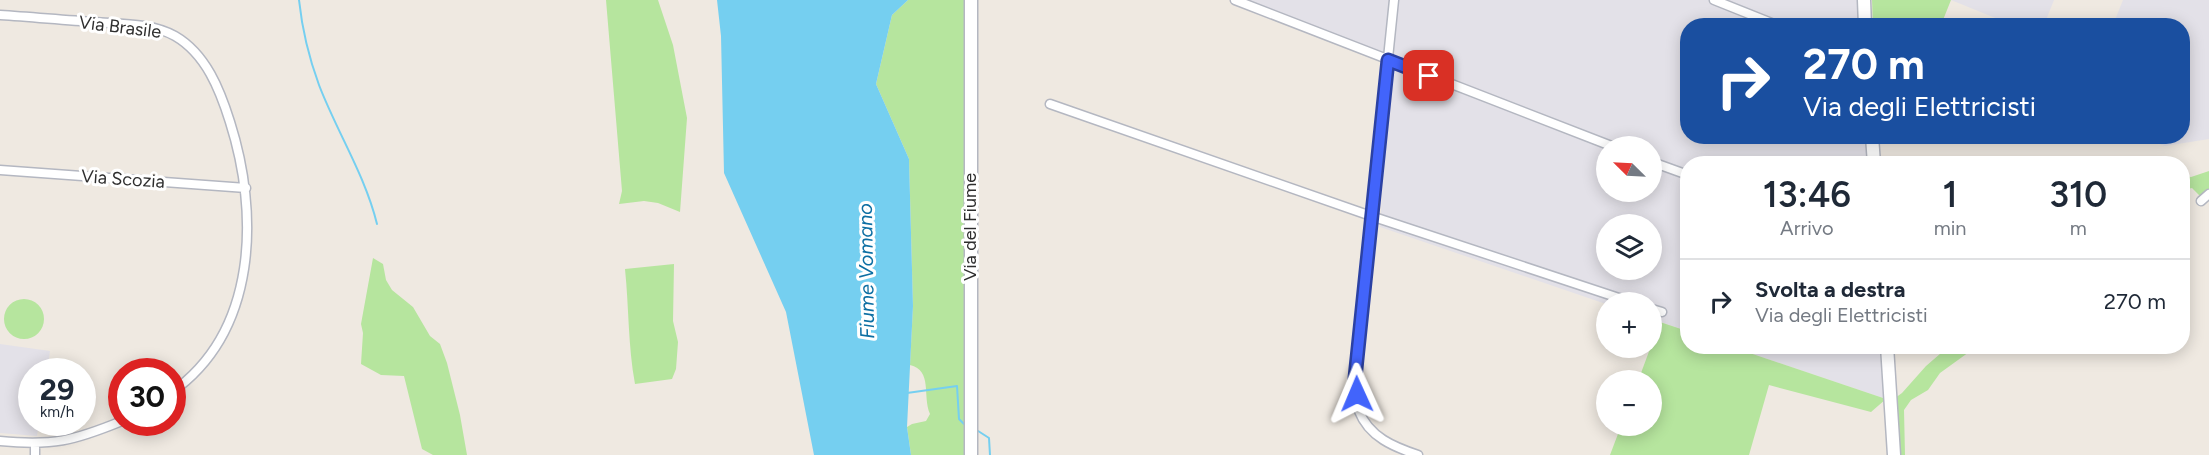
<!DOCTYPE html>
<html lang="it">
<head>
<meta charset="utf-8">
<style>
	body { margin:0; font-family:Figtree,sans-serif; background:#f6f6f7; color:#1f2937; height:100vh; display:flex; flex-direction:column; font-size:22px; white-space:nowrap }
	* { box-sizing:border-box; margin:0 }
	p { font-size:20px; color:#747a83 }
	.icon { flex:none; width:33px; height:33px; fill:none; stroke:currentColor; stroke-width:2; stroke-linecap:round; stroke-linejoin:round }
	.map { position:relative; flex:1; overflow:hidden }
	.panel { position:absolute; left:1680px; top:156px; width:510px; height:198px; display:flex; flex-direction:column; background:#fff; border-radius:24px; box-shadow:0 3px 15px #0003 }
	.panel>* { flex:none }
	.guide { position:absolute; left:1680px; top:18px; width:510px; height:126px; border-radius:24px; box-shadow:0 3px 15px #0003; background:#1a4fa0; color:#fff; overflow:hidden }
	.needle { width:39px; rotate:294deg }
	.buttons { position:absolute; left:1596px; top:136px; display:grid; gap:12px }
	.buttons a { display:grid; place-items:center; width:66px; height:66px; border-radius:50%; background:#fff; box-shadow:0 3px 15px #0003; font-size:30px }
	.speed { position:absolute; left:18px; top:358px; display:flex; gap:12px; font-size:30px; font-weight:700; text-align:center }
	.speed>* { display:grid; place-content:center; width:78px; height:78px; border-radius:50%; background:#fff; box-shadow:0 3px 15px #0003; line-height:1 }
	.speed small { font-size:15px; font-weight:400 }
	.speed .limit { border:9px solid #d22; background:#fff; color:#111 }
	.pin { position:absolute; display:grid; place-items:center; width:51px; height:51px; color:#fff; margin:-26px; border-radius:12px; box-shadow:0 3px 9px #0006 }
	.me { position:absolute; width:66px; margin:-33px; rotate:359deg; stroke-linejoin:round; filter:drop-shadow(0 0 4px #0008) }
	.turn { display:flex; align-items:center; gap:21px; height:126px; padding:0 24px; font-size:27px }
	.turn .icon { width:78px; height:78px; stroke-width:2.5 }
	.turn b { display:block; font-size:42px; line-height:51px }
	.eta { display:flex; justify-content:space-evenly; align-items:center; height:102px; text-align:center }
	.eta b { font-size:36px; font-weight:600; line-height:42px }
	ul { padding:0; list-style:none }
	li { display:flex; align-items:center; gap:18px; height:84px; padding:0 24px; border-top:2px solid #e0e1e3 }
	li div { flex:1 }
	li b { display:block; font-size:22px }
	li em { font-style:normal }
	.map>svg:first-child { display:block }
</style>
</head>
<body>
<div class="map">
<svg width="2209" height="455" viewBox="0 0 2209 455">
	<rect width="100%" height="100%" fill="#efe9e1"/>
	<path fill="#e3e1e8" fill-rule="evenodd" d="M 1242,0 L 1863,0 L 1864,25 L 1688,26 L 1688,136 L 1871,137 L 1872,163 L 1688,164 L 1687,331 L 1652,319 L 1652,303 L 1606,304 L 1380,227 L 1390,59 ZM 1606,147 L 1652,147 L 1652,192 L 1606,192 ZM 1606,225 L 1652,225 L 1652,270 L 1606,270 Z
		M 1951,0 L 2054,0 L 2044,25 L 2015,26 Z
		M 2123,0 L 2209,0 L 2209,139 L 2165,146 L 2140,137 L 2182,136 L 2182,26 L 2113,25 Z
		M 0,344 L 50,351 L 47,372 L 32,372 L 32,423 L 39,423 L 37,436 L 0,433 Z
		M 1732,347 L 1883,347 L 1886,399 Z"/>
	<path fill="#b6e59e" d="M 606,0 L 658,0 L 673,45 L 687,118 L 680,212 L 658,203 L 644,201 L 619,204 L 622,191 Z
		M 908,0 L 967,0 L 965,67 L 968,455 L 911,455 L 907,427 L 912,424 L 926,421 L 930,414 C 922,395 933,371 910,365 L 913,306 L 909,159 L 876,84 L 892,15 Z
		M 1872,0 L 1951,0 L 1941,25 L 1873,26 Z
		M 2209,171 L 2209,189 L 2201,197 L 2192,188 L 2183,190 L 2183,176 L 2191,177 Z
		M 373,258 L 383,264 L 386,280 L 392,290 L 413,307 L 430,336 L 440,344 L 447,363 L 460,415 L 467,455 L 433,455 L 422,449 L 404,376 L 381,375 L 361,364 L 363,333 L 361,324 Z
		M 674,264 L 673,321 L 678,342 L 676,369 L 672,379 L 635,384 C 628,346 629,308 625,269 Z
		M4 319a20 20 0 1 1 40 0a20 20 0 1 1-40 0Z
		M 1660,322 L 1687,331 L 1688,346 L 1732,347 L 1886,399 L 1871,412 L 1769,385 L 1749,455 L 1610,455 L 1621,426 L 1652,426 L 1652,381 L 1638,381 Z
		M 1948,347 L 1976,347 L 1940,373 L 1928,390 L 1911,400 L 1904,410 L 1905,455 L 1899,455 L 1895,398 L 1902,393 L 1926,366 Z"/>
	<path fill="#75cff0" d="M 717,0 L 908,0 L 892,15 L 876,84 L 909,159 L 913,306 L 907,427 L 911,455 L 814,455 L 786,312 L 724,173 L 721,36 Z"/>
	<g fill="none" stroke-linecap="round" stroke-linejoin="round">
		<path stroke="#75cff0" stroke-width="2" d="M 299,0 C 302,28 309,58 319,85 C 337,132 365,175 377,224
			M 907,393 L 957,386 L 959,419 L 964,424
			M 975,429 L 989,438 L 990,455"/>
		<g stroke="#b4b7c1" stroke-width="11">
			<path id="street" d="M 1235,0 L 1614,147
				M 1394,0 L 1355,378 C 1356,388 1356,401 1359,411 C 1369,437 1394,447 1418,455
				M 1714,0 L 1779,26
				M 0,15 C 32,17 63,20 95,22 C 121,24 152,23 175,36 C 206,54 220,90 230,122 C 259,213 258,331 172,392
				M 1050,104 L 1371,216 L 1634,303
				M 1652,162 L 1688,175
				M 0,170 L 246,188
				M 2201,201 L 2209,194
				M 1652,309 L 1662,312
				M 0,441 C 53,446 73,441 122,421
				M 35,455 L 35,444"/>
		</g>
		<g stroke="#b4b7c1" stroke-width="15">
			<path id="secondary" d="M 971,0 L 971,455
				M 1864,0 L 1865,26
				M 1872,136 L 1874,164
				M 1887,346 L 1894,455"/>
		</g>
		<use href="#street" stroke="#fff" stroke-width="8"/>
		<use href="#secondary" stroke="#fff" stroke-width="12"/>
	</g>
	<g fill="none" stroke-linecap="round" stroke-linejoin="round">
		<g stroke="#2b41a3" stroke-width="15">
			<path id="route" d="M 1357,394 L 1355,378 L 1388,60 L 1429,76"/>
		</g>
		<use href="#route" stroke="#4264fb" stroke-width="10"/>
	</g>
	<g text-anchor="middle" stroke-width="6" stroke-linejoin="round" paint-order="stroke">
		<g font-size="18" fill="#2e2e2e" stroke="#fff">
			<text transform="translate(120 27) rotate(7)" y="6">Via Brasile</text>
			<text transform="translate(123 179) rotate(4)" y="6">Via Scozia</text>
			<text transform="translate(970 227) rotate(-90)" y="6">Via del Fiume</text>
		</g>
		<g font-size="20" font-style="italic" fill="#0d6fa3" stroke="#fff">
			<text transform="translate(866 271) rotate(-91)" y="7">Fiume Vomano</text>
		</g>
	</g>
</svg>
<div class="buttons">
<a><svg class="needle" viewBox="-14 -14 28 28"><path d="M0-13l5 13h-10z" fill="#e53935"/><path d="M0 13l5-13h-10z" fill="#747a83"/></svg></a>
<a><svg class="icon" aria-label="layers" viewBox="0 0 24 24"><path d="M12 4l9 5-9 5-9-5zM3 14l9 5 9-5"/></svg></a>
<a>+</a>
<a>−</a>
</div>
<div class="speed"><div>29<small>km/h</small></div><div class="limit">30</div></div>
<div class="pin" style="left:1429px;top:76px;background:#d93025"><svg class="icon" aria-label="arrive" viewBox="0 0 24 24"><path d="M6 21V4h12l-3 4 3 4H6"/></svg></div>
<svg class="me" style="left:1357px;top:394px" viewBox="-20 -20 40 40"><path d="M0-17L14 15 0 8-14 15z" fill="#4264fb" stroke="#fff" stroke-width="4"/></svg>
<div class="guide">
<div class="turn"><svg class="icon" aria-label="right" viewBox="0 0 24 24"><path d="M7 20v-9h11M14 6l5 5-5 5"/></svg><div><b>270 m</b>Via degli Elettricisti</div></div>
</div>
<section class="panel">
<div class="eta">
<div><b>13:46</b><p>Arrivo</p></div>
<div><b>1</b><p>min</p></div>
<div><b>310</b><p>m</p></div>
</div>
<ul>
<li><svg class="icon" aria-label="right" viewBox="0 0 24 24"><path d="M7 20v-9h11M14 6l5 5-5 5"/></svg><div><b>Svolta a destra</b><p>Via degli Elettricisti</p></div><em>270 m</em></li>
</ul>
</section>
</div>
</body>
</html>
